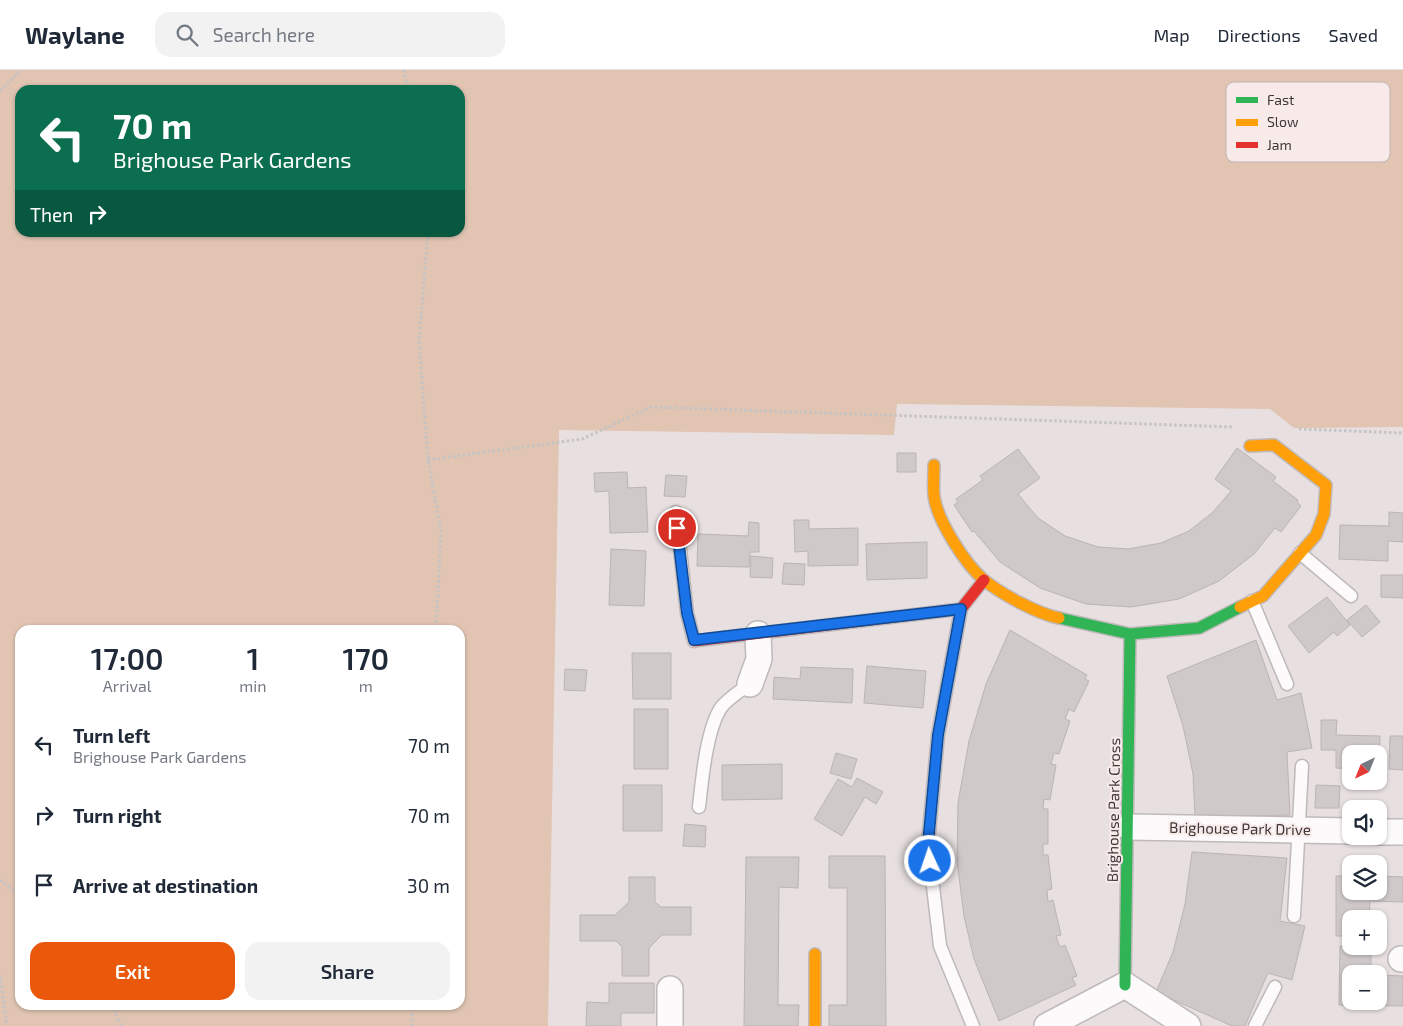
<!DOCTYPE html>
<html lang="en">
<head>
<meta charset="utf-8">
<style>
	body { margin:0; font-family:"Exo 2",sans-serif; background:#f2f2f3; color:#1f2937; height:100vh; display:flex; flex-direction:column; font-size:19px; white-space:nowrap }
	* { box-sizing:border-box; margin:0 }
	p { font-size:16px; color:#747a83 }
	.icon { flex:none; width:28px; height:28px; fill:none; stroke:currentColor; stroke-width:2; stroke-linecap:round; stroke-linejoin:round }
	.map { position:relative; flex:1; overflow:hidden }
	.panel { position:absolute; left:15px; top:555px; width:450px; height:385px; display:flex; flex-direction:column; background:#fff; border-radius:15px; box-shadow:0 1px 4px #0004 }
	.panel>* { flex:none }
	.top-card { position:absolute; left:15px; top:15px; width:450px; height:152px; border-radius:15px; box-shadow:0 1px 4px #0004; background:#0b6e4f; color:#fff; overflow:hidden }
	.needle { width:32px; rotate:223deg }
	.buttons { position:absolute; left:1342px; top:675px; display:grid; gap:10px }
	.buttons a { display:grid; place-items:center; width:45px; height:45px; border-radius:10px; background:#fff; box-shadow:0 1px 4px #0004; font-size:25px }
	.pin { position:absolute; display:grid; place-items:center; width:42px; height:42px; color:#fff; margin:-21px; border:2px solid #fff; border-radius:50%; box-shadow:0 1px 5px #0007 }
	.me { position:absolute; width:55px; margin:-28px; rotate:357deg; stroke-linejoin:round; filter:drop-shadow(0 0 4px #0008) }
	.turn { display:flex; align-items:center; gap:18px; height:105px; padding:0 15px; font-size:22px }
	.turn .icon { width:65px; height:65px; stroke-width:2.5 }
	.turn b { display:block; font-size:35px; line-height:42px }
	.then { display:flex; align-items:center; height:48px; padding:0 15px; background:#0003; gap:10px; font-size:19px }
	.eta { display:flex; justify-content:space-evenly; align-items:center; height:85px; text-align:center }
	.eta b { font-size:30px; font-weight:600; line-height:35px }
	.action { display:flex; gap:10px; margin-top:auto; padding:10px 15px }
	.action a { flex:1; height:58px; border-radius:15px; background:#ea580c; color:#fff; font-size:20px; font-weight:600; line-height:58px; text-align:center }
	.action a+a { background:#f2f2f3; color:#1f2937 }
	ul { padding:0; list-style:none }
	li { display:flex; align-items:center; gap:15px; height:70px; padding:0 15px }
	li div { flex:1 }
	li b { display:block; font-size:19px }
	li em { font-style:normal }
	header { display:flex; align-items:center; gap:30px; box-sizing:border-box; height:70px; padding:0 25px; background:#fff; border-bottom:1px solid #e0e1e3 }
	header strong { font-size:24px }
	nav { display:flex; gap:28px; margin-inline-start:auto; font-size:18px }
	.search { width:350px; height:45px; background:#f2f2f3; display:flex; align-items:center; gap:12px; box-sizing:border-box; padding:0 18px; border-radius:15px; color:#747a83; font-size:19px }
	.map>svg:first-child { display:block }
</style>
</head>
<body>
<header>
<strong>Waylane</strong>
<div class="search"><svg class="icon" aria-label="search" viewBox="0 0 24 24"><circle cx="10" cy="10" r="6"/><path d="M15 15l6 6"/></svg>Search here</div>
<nav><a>Map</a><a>Directions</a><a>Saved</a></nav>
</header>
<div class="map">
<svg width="1403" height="956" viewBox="0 0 1403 956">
	<rect width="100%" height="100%" fill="#e8e0e0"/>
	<path fill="#e1c4b2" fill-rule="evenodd" d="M 0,0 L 1403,0 L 1403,357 L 1294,358 L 1270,339 L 897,334 L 894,365 L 559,360 L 548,956 L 0,956 ZM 20,20 L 460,20 L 460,162 L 20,162 ZM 20,560 L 460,560 L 460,935 L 20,935 Z"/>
	<path fill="#d0c9c9" stroke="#bab4b3" d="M 1237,378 L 1276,407 L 1273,411 L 1298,430 L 1297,432 L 1301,436 L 1281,462 L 1275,458 L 1254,484 L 1219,511 L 1179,529 L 1131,537 L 1086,534 L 1040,518 L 1000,492 L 974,461 L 972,462 L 954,435 L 958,432 L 956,429 L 983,410 L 980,406 L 1018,379 L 1040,408 L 1018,424 L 1038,448 L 1065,466 L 1098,477 L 1128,479 L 1161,473 L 1189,461 L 1213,442 L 1231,421 L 1215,409 Z
		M 897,383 L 916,383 L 916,402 L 897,402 Z
		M 627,402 L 628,418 L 646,417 L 648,462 L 610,463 L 609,421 L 595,422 L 594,403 Z
		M 666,405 L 687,406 L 685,427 L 664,426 Z
		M 1389,442 L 1403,443 L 1403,472 L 1388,471 L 1388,491 L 1339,489 L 1340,455 L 1389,456 Z
		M 794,450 L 809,450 L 809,459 L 858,458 L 858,495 L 808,496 L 808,481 L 795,482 Z
		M 749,452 L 759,453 L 759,482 L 750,482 L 749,497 L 697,496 L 698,464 L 748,466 Z
		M 927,472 L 927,508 L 867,510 L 866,474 Z
		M 611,479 L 646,481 L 644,536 L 609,535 Z
		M 751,486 L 773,488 L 772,508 L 750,507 Z
		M 784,493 L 805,494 L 804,515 L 782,514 Z
		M 1381,505 L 1403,505 L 1403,528 L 1381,527 Z
		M 1327,527 L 1350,555 L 1337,566 L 1334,562 L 1309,583 L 1288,556 Z
		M 1366,535 L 1380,552 L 1362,567 L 1347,550 Z
		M 1010,560 L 1087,605 L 1085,609 L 1089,611 L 1074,642 L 1069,639 L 1065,649 L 1070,651 L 1059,684 L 1054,683 L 1051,694 L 1056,695 L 1050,730 L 1044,729 L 1043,739 L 1048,739 L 1048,774 L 1043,774 L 1043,785 L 1048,785 L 1052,819 L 1047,820 L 1048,832 L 1053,830 L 1061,865 L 1056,866 L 1060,877 L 1065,875 L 1077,906 L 1072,908 L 1076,915 L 999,951 L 974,889 L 964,846 L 957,791 L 958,733 L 969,671 L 986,614 Z
		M 1256,570 L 1277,630 L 1301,623 L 1312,678 L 1287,682 L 1290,745 L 1195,747 L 1193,704 L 1183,656 L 1167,606 Z
		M 632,583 L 671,583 L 671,629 L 633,629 Z
		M 867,596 L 926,601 L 923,638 L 864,633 Z
		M 801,597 L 853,599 L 852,633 L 773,629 L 774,607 L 800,609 Z
		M 565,599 L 587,600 L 585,621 L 564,620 Z
		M 634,639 L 668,639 L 668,699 L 634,699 Z
		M 1321,650 L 1337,650 L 1336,665 L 1380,666 L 1379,699 L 1379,684 L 1351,684 L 1351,699 L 1336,698 L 1336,680 L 1321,680 Z
		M 1390,666 L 1403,666 L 1403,700 L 1389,699 Z
		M 836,683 L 857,689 L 851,709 L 830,703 Z
		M 782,694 L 782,729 L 722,730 L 722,695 Z
		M 857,708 L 883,722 L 876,734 L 865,727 L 842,766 L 814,749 L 838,709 L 852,717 Z
		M 623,715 L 662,715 L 662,761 L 623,761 Z
		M 1316,715 L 1340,716 L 1339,738 L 1315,738 Z
		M 685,754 L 706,756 L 705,777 L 683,776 Z
		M 1192,782 L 1287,788 L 1280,851 L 1305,856 L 1292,910 L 1268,903 L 1245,956 L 1232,956 L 1156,922 L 1173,882 L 1185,834 Z
		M 829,786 L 885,786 L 886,956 L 829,956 L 829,935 L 847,935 L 847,818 L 829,818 Z
		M 746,787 L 799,787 L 798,818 L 779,817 L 778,935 L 799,935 L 798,956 L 744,956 Z
		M 1336,806 L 1351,806 L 1351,821 L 1379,821 L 1379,806 L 1403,807 L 1403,832 L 1370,831 L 1369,849 L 1351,849 L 1351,866 L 1336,866 Z
		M 629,807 L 655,807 L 655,832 L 661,837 L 691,837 L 691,865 L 662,865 L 649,878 L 649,906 L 622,906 L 622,877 L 616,871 L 580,871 L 580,845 L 615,845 L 629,832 Z
		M 1340,876 L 1371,876 L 1371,904 L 1351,904 L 1351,931 L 1379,931 L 1379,905 L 1403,906 L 1403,936 L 1339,935 Z
		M 609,913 L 654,913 L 654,943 L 621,943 L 621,956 L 586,956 L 587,932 L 609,933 Z"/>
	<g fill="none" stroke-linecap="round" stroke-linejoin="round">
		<g stroke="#bfb9b9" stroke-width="15">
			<path id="lane" d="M 676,442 L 687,543 L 694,571
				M 1300,483 L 1351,526
				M 1252,531 L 1287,614
				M 961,539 L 938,665 L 928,774 L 940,876 L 973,956
				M 699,737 C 702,710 706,663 720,639 C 727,629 740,621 750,614
				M 1294,846 L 1302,696
				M 1255,956 L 1275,917"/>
		</g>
		<g stroke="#bfb9b9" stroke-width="28">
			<path id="street" d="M 750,614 L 759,589 L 758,564
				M 1129,757 L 1351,761
				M 1379,762 L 1403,762
				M 1401,889 L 1403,889
				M 670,919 L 670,956
				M 1047,956 L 1125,915 L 1188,956"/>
		</g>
		<g stroke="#bfb9b9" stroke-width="14">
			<path id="fast" d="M 1059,548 L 1130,564 L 1199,558 L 1240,537
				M 1125,915 L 1130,564"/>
		</g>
		<g stroke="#bfb9b9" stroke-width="14">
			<path id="slow" d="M 934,395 C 934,405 933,416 934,426 C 937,450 965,494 984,510 C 1001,524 1038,544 1059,548
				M 1240,537 L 1263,526 L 1316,465 L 1324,444 L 1326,415 L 1274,375 L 1250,376
				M 815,884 L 815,956"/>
		</g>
		<g stroke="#bfb9b9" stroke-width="14">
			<path id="jam" d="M 694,571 L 961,539 L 984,510"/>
		</g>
		<path stroke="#c5c3c3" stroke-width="3" stroke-dasharray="2.5 2.5" stroke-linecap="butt" d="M 403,0 L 410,20
			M 0,21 L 21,0
			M 428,162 L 419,272 L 428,390 L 441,460 L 436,560
			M 1299,359 L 1403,363
			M 428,390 L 582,369 L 651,337 L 1233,357
			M 0,810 L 20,826
			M 0,906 L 7,956
			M 112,935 L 121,956
			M 411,956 L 412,935"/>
		<use href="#lane" stroke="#fcfafa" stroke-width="12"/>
		<use href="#street" stroke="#fcfafa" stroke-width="25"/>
		<use href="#fast" stroke="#30b455" stroke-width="11"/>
		<use href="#slow" stroke="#ff9f0a" stroke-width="11"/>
		<use href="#jam" stroke="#e5322d" stroke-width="11"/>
	</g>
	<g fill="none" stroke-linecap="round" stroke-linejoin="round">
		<g stroke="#114b97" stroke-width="12">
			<path id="route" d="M 677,458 L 687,543 L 694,570 L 961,539 L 938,665 L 928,774 L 930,791"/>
		</g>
		<use href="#route" stroke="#1a73e8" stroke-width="9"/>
	</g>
	<g text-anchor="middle" stroke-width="4" stroke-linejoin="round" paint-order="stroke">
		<g font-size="15" fill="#3d3737" stroke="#f9eaea">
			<text transform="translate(1114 740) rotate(-89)" y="5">Brighouse Park Cross</text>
			<text transform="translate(1240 759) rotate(1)" y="5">Brighouse Park Drive</text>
		</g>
	</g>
	<rect x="1226" y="12" width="164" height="80" rx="8" fill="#f9eaea" stroke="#c1b4b4" stroke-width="1"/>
	<rect x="1236" y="27" width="22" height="6" fill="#30b455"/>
	<rect x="1236" y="49" width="22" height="7" fill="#ff9f0a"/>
	<rect x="1236" y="72" width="22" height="6" fill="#e5322d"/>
	<g font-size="14" fill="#3d3737">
		<text x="1267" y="35">Fast</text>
		<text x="1267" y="57">Slow</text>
		<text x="1267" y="80">Jam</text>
	</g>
</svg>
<div class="buttons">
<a><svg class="needle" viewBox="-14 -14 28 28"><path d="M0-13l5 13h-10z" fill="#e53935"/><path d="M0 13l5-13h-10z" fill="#747a83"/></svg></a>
<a><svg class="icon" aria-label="sound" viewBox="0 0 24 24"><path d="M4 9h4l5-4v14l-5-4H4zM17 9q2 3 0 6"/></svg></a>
<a><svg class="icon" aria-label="layers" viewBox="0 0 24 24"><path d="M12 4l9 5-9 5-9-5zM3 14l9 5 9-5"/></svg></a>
<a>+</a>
<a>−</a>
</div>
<div class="pin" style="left:677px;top:458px;background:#d93025"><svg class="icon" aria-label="arrive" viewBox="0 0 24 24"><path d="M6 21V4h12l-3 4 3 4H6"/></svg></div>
<svg class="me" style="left:930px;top:791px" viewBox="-20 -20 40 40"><circle r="17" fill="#1a73e8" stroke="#fff" stroke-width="3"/><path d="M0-11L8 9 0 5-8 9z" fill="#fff"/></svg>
<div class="top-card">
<div class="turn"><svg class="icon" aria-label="left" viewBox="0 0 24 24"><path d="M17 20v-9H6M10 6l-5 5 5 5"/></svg><div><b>70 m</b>Brighouse Park Gardens</div></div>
<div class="then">Then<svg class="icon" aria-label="right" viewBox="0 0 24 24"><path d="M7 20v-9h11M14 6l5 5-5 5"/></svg></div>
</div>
<section class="panel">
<div class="eta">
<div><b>17:00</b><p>Arrival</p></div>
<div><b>1</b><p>min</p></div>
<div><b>170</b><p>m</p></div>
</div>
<ul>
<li><svg class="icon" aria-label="left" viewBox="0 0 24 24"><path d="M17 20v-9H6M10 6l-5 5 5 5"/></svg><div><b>Turn left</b><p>Brighouse Park Gardens</p></div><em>70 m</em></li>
<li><svg class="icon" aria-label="right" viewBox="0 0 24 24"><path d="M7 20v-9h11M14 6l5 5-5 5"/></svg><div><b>Turn right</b></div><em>70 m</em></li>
<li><svg class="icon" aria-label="arrive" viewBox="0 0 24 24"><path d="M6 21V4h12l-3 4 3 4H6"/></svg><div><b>Arrive at destination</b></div><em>30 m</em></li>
</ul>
<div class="action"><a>Exit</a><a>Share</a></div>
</section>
</div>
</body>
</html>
